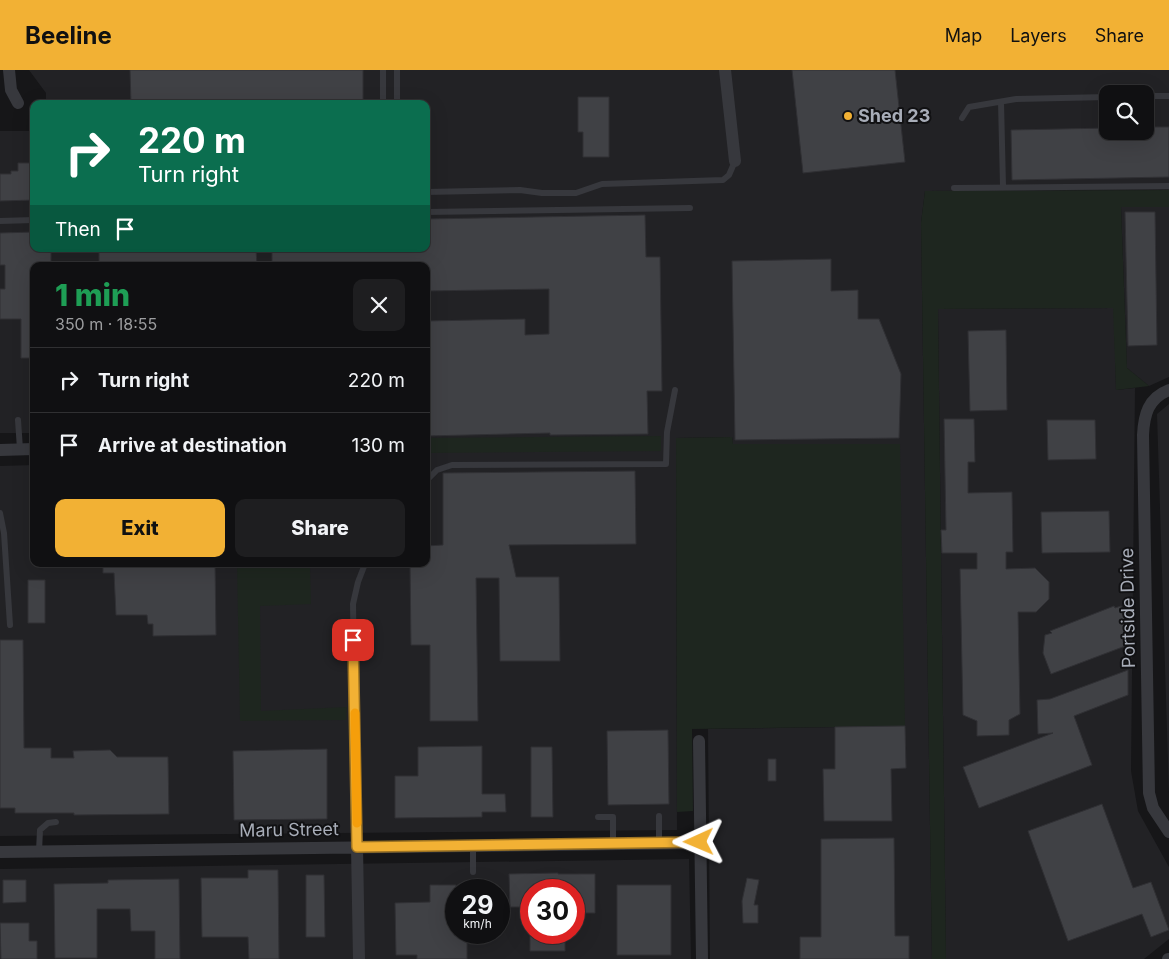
<!DOCTYPE html>
<html lang="en">
<head>
<meta charset="utf-8">
<style>
	body { margin:0; font-family:Inter,sans-serif; background:#1e1e20; color:#f1f3f6; height:100vh; display:flex; flex-direction:column; font-size:19px; white-space:nowrap }
	* { box-sizing:border-box; margin:0 }
	p { font-size:16px; color:#9c9d9f }
	.icon { flex:none; width:28px; height:28px; fill:none; stroke:currentColor; stroke-width:2; stroke-linecap:round; stroke-linejoin:round }
	.map { position:relative; flex:1; overflow:hidden }
	.details { position:absolute; left:30px; top:192px; width:400px; height:305px; display:flex; flex-direction:column; background:#101012; border-radius:10px; box-shadow:0 5px 20px #0002,0 0 0 1px #303032 }
	.details>* { flex:none }
	.guide { position:absolute; left:30px; top:30px; width:400px; height:152px; border-radius:10px; box-shadow:0 5px 20px #0002,0 0 0 1px #303032; background:#0b6e4f; color:#fff; overflow:hidden }
	.controls { position:absolute; left:1099px; top:15px; display:grid; gap:10px }
	.controls a { display:grid; place-items:center; width:55px; height:55px; border-radius:10px; background:#101012; box-shadow:0 5px 20px #0002,0 0 0 1px #303032; font-size:25px }
	.speed { position:absolute; left:445px; top:809px; display:flex; gap:10px; font-size:25px; font-weight:700; text-align:center }
	.speed>* { display:grid; place-content:center; width:65px; height:65px; border-radius:50%; background:#101012; box-shadow:0 5px 20px #0002,0 0 0 1px #303032; line-height:1 }
	.speed small { font-size:12px; font-weight:400 }
	.speed .limit { border:8px solid #d22; background:#fff; color:#111 }
	.pin { position:absolute; display:grid; place-items:center; width:42px; height:42px; color:#fff; margin:-21px; border-radius:10px; box-shadow:0 2px 8px #0006 }
	.me { position:absolute; width:55px; margin:-28px; rotate:269deg; stroke-linejoin:round; filter:drop-shadow(0 0 4px #0008) }
	.turn { display:flex; align-items:center; gap:18px; height:105px; padding:0 25px; font-size:22px }
	.turn .icon { width:65px; height:65px; stroke-width:2.5 }
	.turn b { display:block; font-size:35px; line-height:42px }
	.then { display:flex; align-items:center; height:48px; padding:0 25px; background:#0003; gap:10px; font-size:19px }
	.round { display:grid; place-items:center; flex:none; width:52px; height:52px; border-radius:10px; background:#1e1e20 }
	.summary { display:flex; align-items:center; justify-content:space-between; height:85px; padding:0 25px }
	h1 { font-size:30px; font-weight:800; line-height:38px; color:#1e9e55 }
	.cta { display:flex; gap:10px; margin-top:auto; padding:10px 25px }
	.cta a { flex:1; height:58px; border-radius:10px; background:#f2b134; color:#111; font-size:20px; font-weight:800; line-height:58px; text-align:center }
	.cta a+a { background:#1e1e20; color:#f1f3f6 }
	ul { padding:0; list-style:none }
	li { display:flex; align-items:center; gap:15px; height:65px; padding:0 25px; border-top:1px solid #303032 }
	li div { flex:1 }
	li b { display:block; font-size:19px }
	li em { font-style:normal }
	header { display:flex; align-items:center; gap:30px; box-sizing:border-box; height:70px; padding:0 25px; background:#f2b134; color:#111 }
	header strong { font-size:24px }
	nav { display:flex; gap:28px; margin-inline-start:auto; font-size:18px }
	.map>svg:first-child { display:block }
</style>
</head>
<body>
<header>
<strong>Beeline</strong>
<nav><a>Map</a><a>Layers</a><a>Share</a></nav>
</header>
<div class="map">
<svg width="1169" height="889" viewBox="0 0 1169 889">
	<rect width="100%" height="100%" fill="#161618"/>
	<path fill="#222225" fill-rule="evenodd" d="M 29,0 L 1169,0 L 1169,120 L 925,121 L 921,153 L 932,889 L 710,889 L 708,659 L 905,656 L 733,374 L 732,367 L 676,368 L 677,760 L 0,766 L 0,396 L 34,395 L 34,494 L 426,494 L 426,196 L 34,196 L 34,363 L 0,363 L 0,61 L 34,61 L 34,179 L 426,179 L 426,34 L 46,34 L 46,23 ZM 1108,24 L 1145,24 L 1145,61 L 1108,61 Z
		M 1121,137 L 1169,137 L 1169,307 L 1149,316 L 1127,298 Z
		M 1114,238 L 1116,320 L 1135,318 L 1131,701 L 1138,741 L 1169,797 L 1169,869 L 1144,889 L 946,889 L 938,239 Z
		M 1169,334 L 1169,723 L 1157,344 Z
		M 689,789 L 691,889 L 0,889 L 0,799 ZM 456,820 L 499,820 L 499,862 L 456,862 ZM 531,820 L 574,820 L 574,862 L 531,862 Z"/>
	<path fill="#1e261f" d="M 1169,120 L 1169,137 L 1121,137 L 1127,298 L 1149,316 L 1116,320 L 1113,238 L 938,239 L 946,889 L 932,889 L 921,153 L 925,121 Z
		M 661,366 L 661,381 L 426,383 L 426,368 Z
		M 732,367 L 733,374 L 900,374 L 905,656 L 692,659 L 693,741 L 677,742 L 676,368 Z
		M 237,494 L 256,494 L 257,498 L 310,497 L 311,534 L 260,536 L 261,641 L 347,637 L 346,650 L 240,651 Z"/>
	<path fill="#404145" stroke="#303034" d="M 130,0 L 363,0 L 363,34 L 131,34 Z
		M 792,0 L 895,0 L 905,92 L 803,103 Z
		M 578,27 L 609,27 L 609,87 L 583,87 L 583,62 L 578,62 Z
		M 1145,57 L 1169,57 L 1169,107 L 1012,110 L 1011,60 L 1108,58 L 1108,61 L 1145,61 Z
		M 18,93 L 34,93 L 34,130 L 0,131 L 0,104 L 11,104 L 11,101 L 18,101 Z
		M 1125,142 L 1155,142 L 1157,275 L 1128,276 Z
		M 645,145 L 646,187 L 660,187 L 662,321 L 647,321 L 648,364 L 550,365 L 550,363 L 426,366 L 426,251 L 525,249 L 525,265 L 549,264 L 549,219 L 426,221 L 426,196 L 272,196 L 272,179 L 426,179 L 426,149 Z
		M 34,162 L 34,179 L 51,179 L 51,195 L 34,195 L 34,288 L 21,288 L 21,249 L 0,249 L 0,219 L 5,219 L 5,195 L 0,195 L 0,163 Z
		M 99,179 L 256,179 L 257,196 L 99,196 Z
		M 831,189 L 831,221 L 858,220 L 858,249 L 879,249 L 901,304 L 899,368 L 735,370 L 732,191 Z
		M 1006,260 L 1007,340 L 970,341 L 968,261 Z
		M 944,349 L 974,349 L 975,392 L 968,392 L 968,423 L 1012,422 L 1013,482 L 1006,482 L 1006,499 L 1035,498 L 1049,512 L 1049,529 L 1036,542 L 1018,542 L 1020,644 L 1009,650 L 1009,665 L 977,666 L 977,651 L 963,645 L 960,499 L 977,499 L 977,483 L 942,483 L 941,460 L 946,460 Z
		M 1047,350 L 1095,350 L 1096,389 L 1048,390 Z
		M 635,401 L 636,474 L 509,475 L 516,507 L 559,507 L 560,591 L 500,591 L 499,508 L 476,508 L 478,651 L 430,651 L 430,575 L 411,575 L 410,494 L 426,494 L 426,476 L 443,475 L 443,403 Z
		M 1109,441 L 1110,482 L 1042,483 L 1041,442 Z
		M 103,494 L 215,494 L 216,565 L 153,566 L 153,554 L 148,554 L 147,545 L 116,545 L 114,503 L 103,503 Z
		M 28,510 L 45,510 L 45,553 L 28,553 Z
		M 1114,536 L 1115,538 L 1121,536 L 1127,553 L 1127,561 L 1124,562 L 1128,575 L 1051,604 L 1043,583 L 1045,565 L 1052,563 L 1050,561 Z
		M 0,570 L 23,570 L 24,678 L 51,678 L 51,688 L 74,688 L 73,681 L 110,680 L 117,687 L 168,687 L 169,744 L 74,745 L 74,743 L 15,743 L 15,738 L 0,738 Z
		M 1128,600 L 1128,625 L 1074,646 L 1092,695 L 979,738 L 963,697 L 1053,663 L 1038,664 L 1037,630 L 1050,629 Z
		M 905,656 L 906,698 L 891,699 L 892,751 L 824,751 L 823,699 L 835,699 L 835,657 Z
		M 668,660 L 669,734 L 608,735 L 607,661 Z
		M 482,676 L 482,724 L 505,724 L 506,742 L 482,742 L 482,747 L 395,748 L 395,706 L 418,706 L 418,677 Z
		M 531,677 L 552,677 L 553,747 L 531,747 Z
		M 327,679 L 327,749 L 234,750 L 233,681 Z
		M 768,689 L 776,689 L 776,711 L 768,711 Z
		M 1102,734 L 1133,818 L 1151,812 L 1169,860 L 1151,867 L 1142,844 L 1068,871 L 1028,761 Z
		M 894,768 L 895,866 L 909,866 L 909,889 L 800,889 L 800,867 L 821,867 L 821,769 Z
		M 248,800 L 278,800 L 279,889 L 249,889 L 248,867 L 202,867 L 201,808 L 248,808 Z
		M 558,803 L 558,804 L 595,804 L 595,843 L 574,843 L 574,820 L 531,820 L 531,837 L 510,837 L 509,804 Z
		M 306,805 L 324,805 L 325,867 L 306,867 Z
		M 747,808 L 759,810 L 754,835 L 758,835 L 758,853 L 743,853 L 742,831 Z
		M 179,809 L 180,889 L 155,889 L 155,861 L 131,861 L 130,839 L 97,839 L 97,888 L 55,888 L 54,814 L 108,813 L 108,810 Z
		M 3,810 L 26,810 L 26,832 L 3,833 Z
		M 430,815 L 456,815 L 456,862 L 467,862 L 467,889 L 417,889 L 417,885 L 396,885 L 395,833 L 430,832 Z
		M 617,815 L 671,815 L 671,885 L 617,885 Z
		M 0,853 L 29,853 L 29,871 L 37,871 L 37,889 L 1,889 Z
		M 530,862 L 565,862 L 565,881 L 530,881 Z"/>
	<g fill="none" stroke-linecap="round" stroke-linejoin="round">
		<path stroke="#37383d" stroke-width="6" d="M 383,0 L 383,34
			M 397,0 L 397,34
			M 1145,26 L 1169,26
			M 1001,32 L 1003,116
			M 962,48 L 969,37 L 1016,29 L 1108,27
			M 954,118 L 1169,116
			M 426,122 L 520,120 L 542,123 L 576,123 L 602,114 L 723,110 L 729,105 L 735,91
			M 426,142 L 690,138
			M 0,151 L 34,150
			M 18,350 L 20,379
			M 426,411 L 437,400 L 452,395 L 666,394 L 667,362 L 675,320
			M 0,443 L 4,463 L 10,555
			M 659,746 L 659,773
			M 598,747 L 613,747 L 613,774
			M 473,776 L 473,802
			M 357,777 L 353,534 L 358,512 L 365,494
			M 39,781 L 40,760 L 48,753 L 56,752"/>
		<path stroke="#37383d" stroke-width="12" d="M 9,0 L 11,20 L 18,33
			M 725,0 L 735,91
			M 1169,320 C 1148,328 1144,345 1143,365 L 1149,723 L 1153,738 L 1169,762
			M 0,380 L 34,379
			M 699,671 L 702,889
			M 357,777 L 359,889
			M 0,782 L 699,773
			M 1168,889 L 1169,889"/>
	</g>
	<g fill="none" stroke-linecap="round" stroke-linejoin="round">
		<g stroke="#9d7322" stroke-width="12">
			<path id="route" d="M 353,570 L 357,777 L 699,772"/>
		</g>
		<use href="#route" stroke="#f2b134" stroke-width="9"/>
		<path stroke="#f59e0b" stroke-width="9" d="M 355,643 L 357,753"/>
	</g>
	<circle fill="#f2b134" stroke="#111113" stroke-width="2" cx="848" cy="46" r="5"/>
	<g text-anchor="middle" stroke-width="4" stroke-linejoin="round" paint-order="stroke">
		<g font-size="18" font-weight="bold" fill="#a8adb8" stroke="#111113" text-anchor="start">
			<text x="858" y="52">Shed 23</text>
		</g>
		<g font-size="18" fill="#a8adb8" stroke="#111113">
			<text transform="translate(1128 538) rotate(-91)" y="6">Portside Drive</text>
			<text transform="translate(289 760) rotate(-1)" y="6">Maru Street</text>
		</g>
	</g>
</svg>
<div class="controls">
<a><svg class="icon" aria-label="search" viewBox="0 0 24 24"><circle cx="10" cy="10" r="6"/><path d="M15 15l6 6"/></svg></a>
</div>
<div class="speed"><div>29<small>km/h</small></div><div class="limit">30</div></div>
<div class="pin" style="left:353px;top:570px;background:#d93025"><svg class="icon" aria-label="arrive" viewBox="0 0 24 24"><path d="M6 21V4h12l-3 4 3 4H6"/></svg></div>
<svg class="me" style="left:699px;top:772px" viewBox="-20 -20 40 40"><path d="M0-17L14 15 0 8-14 15z" fill="#f2b134" stroke="#fff" stroke-width="4"/></svg>
<div class="guide">
<div class="turn"><svg class="icon" aria-label="right" viewBox="0 0 24 24"><path d="M7 20v-9h11M14 6l5 5-5 5"/></svg><div><b>220 m</b>Turn right</div></div>
<div class="then">Then<svg class="icon" aria-label="arrive" viewBox="0 0 24 24"><path d="M6 21V4h12l-3 4 3 4H6"/></svg></div>
</div>
<section class="details">
<div class="summary"><div><h1>1 min</h1><p>350 m · 18:55</p></div><a class="round"><svg class="icon" aria-label="close" viewBox="0 0 24 24"><path d="M6 6l12 12M18 6L6 18"/></svg></a></div>
<ul>
<li><svg class="icon" aria-label="right" viewBox="0 0 24 24"><path d="M7 20v-9h11M14 6l5 5-5 5"/></svg><div><b>Turn right</b></div><em>220 m</em></li>
<li><svg class="icon" aria-label="arrive" viewBox="0 0 24 24"><path d="M6 21V4h12l-3 4 3 4H6"/></svg><div><b>Arrive at destination</b></div><em>130 m</em></li>
</ul>
<div class="cta"><a>Exit</a><a>Share</a></div>
</section>
</div>
</body>
</html>
